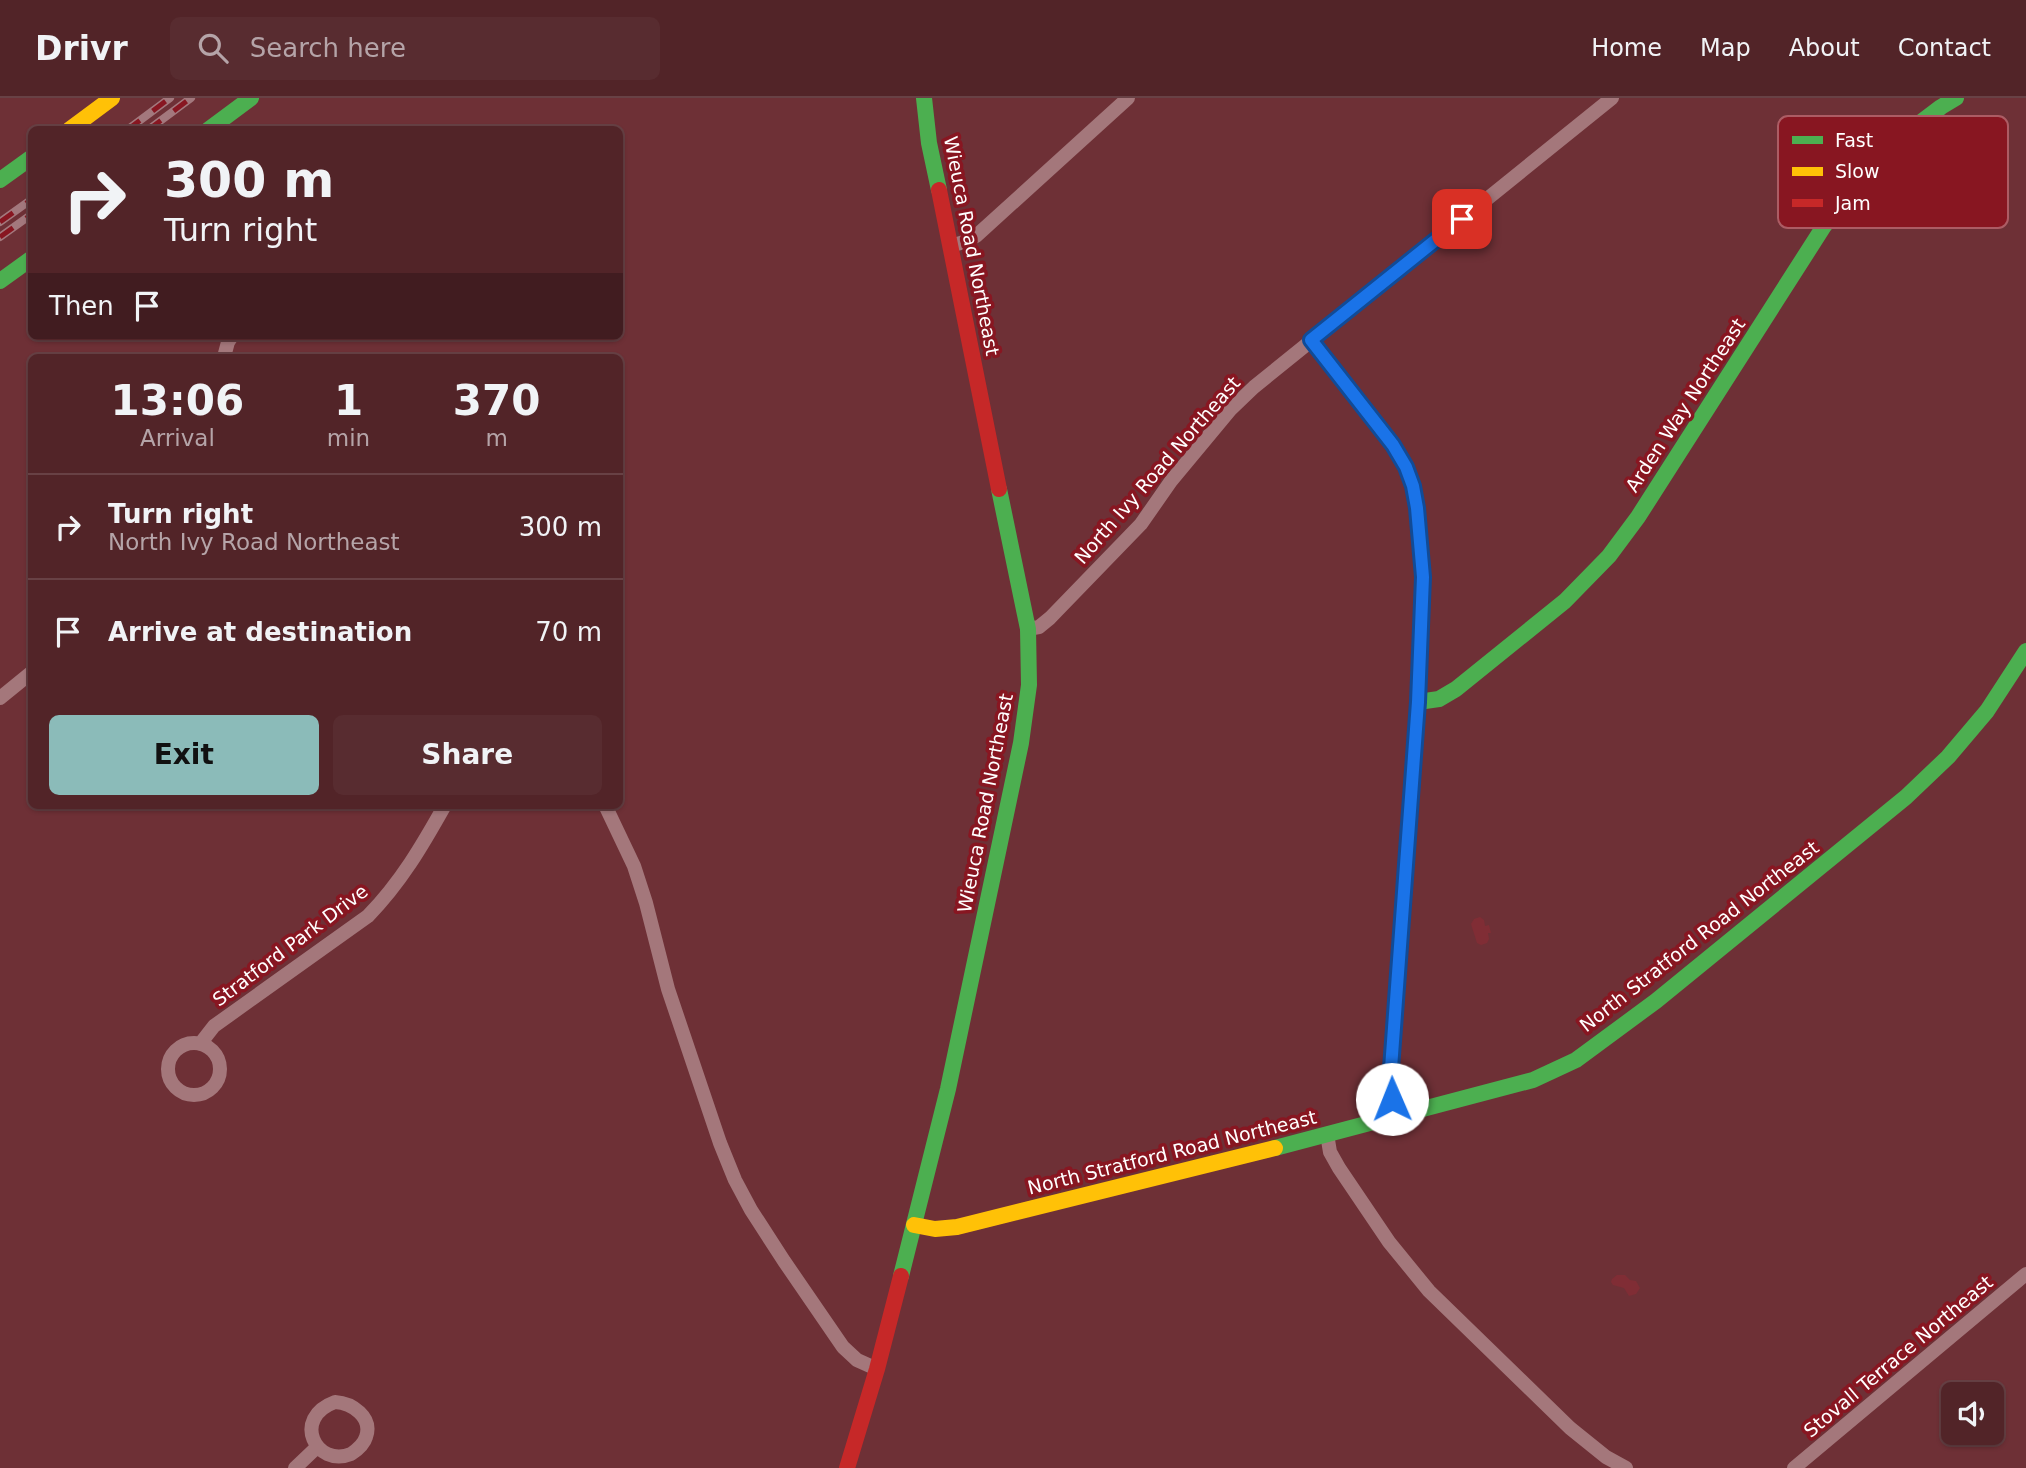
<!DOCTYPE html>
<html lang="en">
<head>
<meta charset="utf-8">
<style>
	body { margin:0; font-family:"DejaVu Sans",sans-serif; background:#582c30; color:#f1f3f6; height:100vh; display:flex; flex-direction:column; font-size:26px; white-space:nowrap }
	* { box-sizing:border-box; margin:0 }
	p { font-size:23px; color:#b5a4a8 }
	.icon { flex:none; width:38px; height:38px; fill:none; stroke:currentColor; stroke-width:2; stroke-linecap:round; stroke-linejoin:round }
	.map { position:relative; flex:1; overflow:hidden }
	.panel { position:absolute; left:28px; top:256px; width:595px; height:455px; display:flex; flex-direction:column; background:#522428; border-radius:10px; box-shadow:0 2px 5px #0004,0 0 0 2px #684145 }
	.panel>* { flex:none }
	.guide { position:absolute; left:28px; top:28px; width:595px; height:214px; border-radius:10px; box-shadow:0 2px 5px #0004,0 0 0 2px #684145; background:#522428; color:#f1f3f6; overflow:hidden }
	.buttons { position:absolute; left:1941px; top:1284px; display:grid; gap:14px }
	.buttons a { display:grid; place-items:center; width:63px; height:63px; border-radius:10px; background:#522428; box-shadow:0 2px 5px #0004,0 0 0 2px #684145; font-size:35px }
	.pin { position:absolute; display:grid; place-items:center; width:60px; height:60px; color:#fff; margin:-30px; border-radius:14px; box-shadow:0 4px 10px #0006 }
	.me { position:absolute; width:77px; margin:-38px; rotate:359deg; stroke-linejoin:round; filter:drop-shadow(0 0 5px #0008) }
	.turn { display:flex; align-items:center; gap:24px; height:147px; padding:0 21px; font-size:32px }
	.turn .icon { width:91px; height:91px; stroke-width:2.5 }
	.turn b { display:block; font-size:49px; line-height:60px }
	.then { display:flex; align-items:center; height:66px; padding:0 21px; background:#0003; gap:14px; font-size:26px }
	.eta { display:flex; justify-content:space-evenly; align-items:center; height:119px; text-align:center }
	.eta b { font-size:42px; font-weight:700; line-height:49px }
	.cta { display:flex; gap:14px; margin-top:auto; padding:14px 21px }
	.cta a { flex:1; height:80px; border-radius:10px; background:#8bbbb9; color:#111; font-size:28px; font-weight:700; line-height:80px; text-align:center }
	.cta a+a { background:#582c30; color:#f1f3f6 }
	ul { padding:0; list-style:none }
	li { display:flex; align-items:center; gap:21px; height:105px; padding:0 21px; border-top:2px solid #684145 }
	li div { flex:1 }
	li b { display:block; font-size:26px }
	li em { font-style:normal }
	header { display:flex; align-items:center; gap:42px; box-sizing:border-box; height:98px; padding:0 35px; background:#522428; border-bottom:2px solid #684145 }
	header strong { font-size:33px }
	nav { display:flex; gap:38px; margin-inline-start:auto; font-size:24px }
	.search { width:490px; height:63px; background:#582c30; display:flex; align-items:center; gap:18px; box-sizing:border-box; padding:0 24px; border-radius:10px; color:#b5a4a8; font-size:26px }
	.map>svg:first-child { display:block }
</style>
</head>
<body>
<header>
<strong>Drivr</strong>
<div class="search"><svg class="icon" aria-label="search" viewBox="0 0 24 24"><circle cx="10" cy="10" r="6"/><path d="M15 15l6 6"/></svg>Search here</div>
<nav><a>Home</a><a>Map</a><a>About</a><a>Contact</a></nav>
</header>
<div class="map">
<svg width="2026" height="1370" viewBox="0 0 2026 1370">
	<rect width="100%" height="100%" fill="#6e3036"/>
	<path fill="#802d35" d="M 1480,819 L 1484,822 L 1485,828 L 1489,827 L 1491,835 L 1488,835 L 1489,841 L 1487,845 L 1481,847 L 1477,845 L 1471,826 L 1474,821 Z
		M 1617,1177 L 1625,1177 L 1630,1182 L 1636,1183 L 1640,1190 L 1636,1196 L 1629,1198 L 1624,1190 L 1613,1187 L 1611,1184 L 1612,1181 Z"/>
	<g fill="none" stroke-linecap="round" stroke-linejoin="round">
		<path stroke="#a4777b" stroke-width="14" d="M 950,148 L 964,144 L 976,138 L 1128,0
			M 1311,242 L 1393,347 L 1406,369 L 1413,388 L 1417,410 L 1423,479 L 1418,604 L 1390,984 L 1394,1018
			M 224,259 L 228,244 L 232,238
			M 1028,531 L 1039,529 L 1050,520 L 1141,426 L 1171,383 L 1230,312 L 1254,289 L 1612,0
			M 0,600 L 32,574
			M 605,707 L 634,768 L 646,805 L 668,891 L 720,1045 L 735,1082 L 751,1112 L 784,1163 L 843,1249 L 857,1262 L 877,1271
			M168 971a26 26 0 1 1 52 0a26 26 0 1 1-52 0Z
			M 200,946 L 214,928 L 368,818 C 401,784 422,748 445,707
			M 1327,1036 L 1330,1054 L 1339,1070 L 1389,1144 L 1429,1193 L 1570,1330 L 1606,1359 L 1626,1370
			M 335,1304 C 352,1305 373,1319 366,1339 C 364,1346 357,1352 351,1356 C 316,1370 291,1320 335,1304 Z
			M 295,1370 L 315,1351
			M 1794,1370 L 2026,1176"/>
		<path stroke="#4caf50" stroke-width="16" d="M 924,0 L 929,45 L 939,92
			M 208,32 L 251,0
			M 0,82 L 32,59
			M 0,183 L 32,160
			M 1418,604 L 1439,601 L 1456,591 L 1565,503 L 1609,458 L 1638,419 L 1824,128 L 1863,73 L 1879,56 L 1941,9 L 1956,0
			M 1275,1050 L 1533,982 L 1576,962 L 1656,903 L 1906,699 L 1948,659 L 1987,613 L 2026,553
			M 901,1178 L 948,991 L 1021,645 L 1029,587 L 1028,531 L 999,391"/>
		<path stroke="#ffc107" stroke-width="16" d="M 69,32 L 112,0
			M 914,1127 L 935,1131 L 957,1129 L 1275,1050"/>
		<path stroke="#c62828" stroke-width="16" d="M 939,92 L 999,391
			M 847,1370 L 877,1271 L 901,1178"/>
		<g stroke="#a3787d" stroke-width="8">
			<path id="rail" d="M 127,32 L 170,0
				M 148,32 L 191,0
				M 0,124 L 32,101
				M 0,139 L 32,116"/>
		</g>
		<use href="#rail" stroke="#881621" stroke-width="5" stroke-dasharray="16" stroke-linecap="butt"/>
	</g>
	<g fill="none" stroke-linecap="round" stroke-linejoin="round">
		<g stroke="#114b97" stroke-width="18">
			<path id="route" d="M 1392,1001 L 1390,984 L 1418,604 L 1423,479 L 1417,410 L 1413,388 L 1406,369 L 1393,347 L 1311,242 L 1462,121"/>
		</g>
		<use href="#route" stroke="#1a73e8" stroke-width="12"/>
	</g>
	<g text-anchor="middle" stroke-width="7" stroke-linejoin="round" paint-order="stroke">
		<g font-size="19" fill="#fff" stroke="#881621">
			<text transform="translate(972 148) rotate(79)" y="7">Wieuca Road Northeast</text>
			<text transform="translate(1685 307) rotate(-57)" y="7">Arden Way Northeast</text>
			<text transform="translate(1157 372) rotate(-49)" y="7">North Ivy Road Northeast</text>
			<text transform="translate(985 705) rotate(-79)" y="7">Wieuca Road Northeast</text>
			<text transform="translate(1699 838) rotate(-38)" y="7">North Stratford Road Northeast</text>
			<text transform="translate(290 847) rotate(-37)" y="7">Stratford Park Drive</text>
			<text transform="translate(1172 1054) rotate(-14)" y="7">North Stratford Road Northeast</text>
			<text transform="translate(1898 1258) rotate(-40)" y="7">Stovall Terrace Northeast</text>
		</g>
	</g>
	<rect x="1778" y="18" width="230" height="112" rx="10" fill="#881621" stroke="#ac5c64" stroke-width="2"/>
	<rect x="1792" y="38" width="31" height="8" fill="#4caf50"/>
	<rect x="1792" y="69" width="31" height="9" fill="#ffc107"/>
	<rect x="1792" y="101" width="31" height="8" fill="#c62828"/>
	<g font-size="19" fill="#fff">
		<text x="1835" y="49">Fast</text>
		<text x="1835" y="80">Slow</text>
		<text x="1835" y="112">Jam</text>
	</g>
</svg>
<div class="buttons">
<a><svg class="icon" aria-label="sound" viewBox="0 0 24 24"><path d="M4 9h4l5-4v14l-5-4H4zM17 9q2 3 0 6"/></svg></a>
</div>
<div class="pin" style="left:1462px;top:121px;background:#d93025"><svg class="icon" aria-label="arrive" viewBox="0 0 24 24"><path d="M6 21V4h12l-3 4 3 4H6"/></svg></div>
<svg class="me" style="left:1392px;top:1001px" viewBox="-20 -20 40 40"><circle r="19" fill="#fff"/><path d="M0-13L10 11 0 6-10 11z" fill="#1a73e8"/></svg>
<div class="guide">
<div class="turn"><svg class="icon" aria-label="right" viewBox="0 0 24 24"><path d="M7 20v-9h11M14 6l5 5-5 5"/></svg><div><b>300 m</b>Turn right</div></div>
<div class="then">Then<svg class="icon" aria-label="arrive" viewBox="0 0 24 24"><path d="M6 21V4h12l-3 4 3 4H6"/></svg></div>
</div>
<section class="panel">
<div class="eta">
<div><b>13:06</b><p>Arrival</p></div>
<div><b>1</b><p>min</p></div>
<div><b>370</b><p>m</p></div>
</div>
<ul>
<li><svg class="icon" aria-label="right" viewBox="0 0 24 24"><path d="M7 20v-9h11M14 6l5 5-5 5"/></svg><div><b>Turn right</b><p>North Ivy Road Northeast</p></div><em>300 m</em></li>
<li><svg class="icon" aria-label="arrive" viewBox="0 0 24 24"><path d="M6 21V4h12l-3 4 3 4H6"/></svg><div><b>Arrive at destination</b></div><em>70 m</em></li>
</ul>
<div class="cta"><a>Exit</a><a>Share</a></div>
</section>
</div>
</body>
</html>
